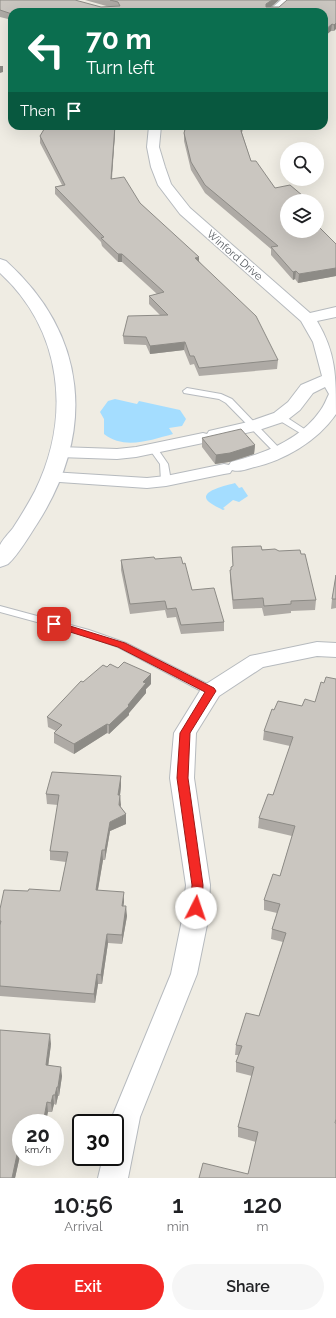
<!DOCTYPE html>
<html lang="en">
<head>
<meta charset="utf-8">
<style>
	body { margin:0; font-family:Raleway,sans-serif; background:#f6f6f6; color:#202124; height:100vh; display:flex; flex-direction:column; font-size:15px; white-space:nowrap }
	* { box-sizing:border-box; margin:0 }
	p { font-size:13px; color:#757577 }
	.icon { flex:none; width:22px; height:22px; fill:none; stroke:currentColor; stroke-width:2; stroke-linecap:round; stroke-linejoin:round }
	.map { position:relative; height:1178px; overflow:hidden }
	.sheet { display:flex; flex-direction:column; background:#fff; flex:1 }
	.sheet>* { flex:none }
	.top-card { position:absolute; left:8px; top:8px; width:320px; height:122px; border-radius:12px; box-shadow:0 4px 16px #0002; background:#0b6e4f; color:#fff; overflow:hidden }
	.buttons { position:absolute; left:280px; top:142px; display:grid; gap:8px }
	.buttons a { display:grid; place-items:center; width:44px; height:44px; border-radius:50%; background:#fff; box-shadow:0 4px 16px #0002; font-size:20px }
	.speed { position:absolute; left:12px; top:1114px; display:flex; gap:8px; font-size:20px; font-weight:700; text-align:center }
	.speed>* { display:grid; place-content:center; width:52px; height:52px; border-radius:50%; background:#fff; box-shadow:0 4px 16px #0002; line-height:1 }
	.speed small { font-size:10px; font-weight:400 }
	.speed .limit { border:2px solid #111; border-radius:6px; background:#fff; color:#111 }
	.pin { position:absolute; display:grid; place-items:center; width:34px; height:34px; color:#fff; margin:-17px; border-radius:8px; box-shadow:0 2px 6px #0006 }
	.me { position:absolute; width:44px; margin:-22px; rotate:4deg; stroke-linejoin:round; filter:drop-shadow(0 0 3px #0008) }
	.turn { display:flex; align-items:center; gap:14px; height:84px; padding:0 12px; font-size:18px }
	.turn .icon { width:52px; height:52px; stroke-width:2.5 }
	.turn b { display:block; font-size:28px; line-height:34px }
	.then { display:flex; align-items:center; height:38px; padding:0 12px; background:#0003; gap:8px; font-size:15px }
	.eta { display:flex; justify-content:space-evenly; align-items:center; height:68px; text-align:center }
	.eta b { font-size:24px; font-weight:600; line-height:28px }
	.button { display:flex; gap:8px; margin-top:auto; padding:8px 12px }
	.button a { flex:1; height:46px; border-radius:24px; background:#f32925; color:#fff; font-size:16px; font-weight:600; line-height:46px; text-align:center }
	.button a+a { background:#f6f6f6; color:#202124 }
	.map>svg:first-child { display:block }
</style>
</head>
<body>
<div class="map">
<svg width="336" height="1178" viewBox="0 0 336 1178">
	<rect width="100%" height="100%" fill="#efece3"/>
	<path fill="#a4ddff" d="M 115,399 L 137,404 L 139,401 L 180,410 L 186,419 L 182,426 L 169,428 L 173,434 C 151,440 124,450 104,434 L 104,419 L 100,412 L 108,401 Z
		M 235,483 L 239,488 L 242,487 L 248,496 L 239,502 L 233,500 L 223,508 L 225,509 L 223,510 C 219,508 213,505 209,502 C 196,491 229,485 235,483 Z"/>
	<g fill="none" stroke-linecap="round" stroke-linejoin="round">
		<g stroke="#b6babe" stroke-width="2">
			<path id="service" d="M 187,388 L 221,394 L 232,399 L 283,452 L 282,454 L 276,454 L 226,403 L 219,399 L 184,393 L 183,391 Z
				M 280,414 L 283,415 L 312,434 L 308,437 L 305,436 L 277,419 L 276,417 L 277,415 Z
				M 154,447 L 157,448 L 168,464 L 171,481 L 169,483 L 163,483 L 161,481 L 160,464 L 150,450 Z
				M 0,606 L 89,630 L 126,643 L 215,688 L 216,691 L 215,694 L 207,694 L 118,647 L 81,634 L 0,612 Z"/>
		</g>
		<g stroke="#b6babe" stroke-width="2">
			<path id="minor" d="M 281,0 L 292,0 L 278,12 L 267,12 Z
				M 149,126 L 161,126 L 159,147 L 165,167 L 171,184 L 190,208 L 310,313 L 336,307 L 336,317 L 317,321 C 336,353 336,376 336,414 C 317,442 283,461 251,468 C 244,470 239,472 232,470 L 230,473 L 224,474 L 166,486 L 147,488 L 45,481 L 42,477 L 45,473 L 51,472 L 147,478 L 166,476 L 224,464 L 229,465 L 231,462 C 263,454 300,440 320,411 C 324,406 326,400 329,394 L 325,387 L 313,393 L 300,410 L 286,421 L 259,430 L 215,440 L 211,439 L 209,442 L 203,443 L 136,457 L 117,459 L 59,457 L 53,456 L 50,452 L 53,448 L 59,447 L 117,449 L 136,447 L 203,433 L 207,434 L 209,431 L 248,422 L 274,413 L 288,402 L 301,385 L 322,376 L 313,342 L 301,321 L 180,214 L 158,185 L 151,167 L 147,147 Z
				M 317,642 L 336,643 L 336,657 L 317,656 L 263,667 L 219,696 L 196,733 L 194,778 L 210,885 L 208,920 L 197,974 L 140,1117 L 128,1178 L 98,1178 L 103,1157 L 115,1157 L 115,1123 L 110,1123 L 112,1117 L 171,974 L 182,920 L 186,885 L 170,778 L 174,733 L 203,686 L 250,656 Z"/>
		</g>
		<g stroke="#b7bbc1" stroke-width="2">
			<path id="secondary" d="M 0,259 L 6,261 C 88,335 96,432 37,524 C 29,536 19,554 8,564 C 6,565 3,566 0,567 C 0,561 0,551 0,545 C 3,539 9,533 13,528 C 21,516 28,504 35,491 C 72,416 62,330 0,273 Z"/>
		</g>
		<use href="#service" fill="#fff" fill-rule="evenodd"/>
		<use href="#minor" fill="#fff" fill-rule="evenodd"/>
		<use href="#secondary" fill="#fff" fill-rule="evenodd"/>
	</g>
	<path fill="#aeaaa5" d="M 0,0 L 101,7 L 110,7 L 85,0 L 279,0 L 271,7 L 279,7 L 336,0 L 334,31 L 331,31 L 324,12 L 12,12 L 12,20 L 0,17 Z
		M 115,126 L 115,133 L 112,179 L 140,203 L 199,261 L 278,360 L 277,369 L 199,376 L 194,364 L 190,365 L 184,350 L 150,354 L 146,345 L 124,344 L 123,336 L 160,315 L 149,304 L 149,296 L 157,294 L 122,262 L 118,262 L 102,246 L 101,242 L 55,194 L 55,187 L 62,185 L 40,143 L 40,136 Z
		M 186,126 L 243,126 L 242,133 L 251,161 L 287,201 L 336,244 L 336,276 L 298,283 L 295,279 L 293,280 L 271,255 L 271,249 L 205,193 L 191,170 L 184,141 L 184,133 Z
		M 202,438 L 255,445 L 254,454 L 229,462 L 215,464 L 202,447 Z
		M 232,547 L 279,551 L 301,554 L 316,600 L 315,610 L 291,611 L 291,613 L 264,616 L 262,608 L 233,609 L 230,579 L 230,570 L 231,570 L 231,567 L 233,567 Z
		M 155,559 L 183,564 L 192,590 L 224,622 L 224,631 L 181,634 L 176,617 L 167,618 L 165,610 L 130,614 L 121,570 L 121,560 Z
		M 336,575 L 336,608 L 331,609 L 332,599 Z
		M 151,684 L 146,689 L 146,693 L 129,713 L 129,715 L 109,734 L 107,733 L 74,754 L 54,743 L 54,733 L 56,731 L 48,727 L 47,717 Z
		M 302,706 L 335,1123 L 248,1174 L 256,1142 L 238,1137 L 238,1127 L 252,1076 L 236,1072 L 236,1062 L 239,1055 L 235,1055 L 236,1045 L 259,1016 L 283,942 L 271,939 L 272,929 L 277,913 L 264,910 L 264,900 L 280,876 L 292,836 L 258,828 L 259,818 L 273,795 L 290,746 L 263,740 L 264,731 L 274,710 Z
		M 121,776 L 121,786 L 120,795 L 120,806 L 126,814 L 126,824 L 110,831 L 105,860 L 103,860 L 98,890 L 124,902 L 123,906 L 127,916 L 122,944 L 108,943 L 102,984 L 98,984 L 95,1003 L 0,996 L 0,921 L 28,891 L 60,891 L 66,862 L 50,860 L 50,851 L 58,805 L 47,804 L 46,794 Z
		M 51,1044 L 48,1066 L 62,1076 L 59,1096 L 58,1096 L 56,1105 L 54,1104 L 52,1112 L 48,1112 L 21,1123 L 21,1151 L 15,1178 L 0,1178 Z"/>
	<path fill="#8d8b86" d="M 272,0 L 279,0 L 266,11 L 266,4 Z
		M 336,23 L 336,29 L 334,31 L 334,25 Z
		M 332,24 L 331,31 L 324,37 L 324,31 Z
		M 0,66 L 3,66 L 3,72 L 0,73 Z
		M 115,126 L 115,133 L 111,186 L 111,179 Z
		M 242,126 L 243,126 L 241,138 L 241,131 Z
		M 317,210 L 320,210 L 319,217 L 317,218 Z
		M 118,254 L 122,254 L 122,262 L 118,262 Z
		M 199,257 L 199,265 L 195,258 Z
		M 336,268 L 336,276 L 298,283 L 299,274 Z
		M 296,271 L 295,279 L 293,280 L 293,272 Z
		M 185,342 L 184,350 L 150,354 L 150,346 Z
		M 255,445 L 254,454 L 229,462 L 215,464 L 216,455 Z
		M 151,674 L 151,684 L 146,689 L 146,693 L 129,713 L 129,715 L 109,734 L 109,725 L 128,705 L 143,682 Z
		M 107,724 L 107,733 L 74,754 L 74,744 Z
		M 121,776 L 121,786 L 119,804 L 118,795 Z
		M 120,795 L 121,805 L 119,814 L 119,805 Z
		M 126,814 L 126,824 L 110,831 L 105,860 L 105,850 L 110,822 Z
		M 102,850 L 103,860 L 96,900 L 96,890 Z
		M 124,892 L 124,902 L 122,916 L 122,906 Z
		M 126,906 L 127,916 L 122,944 L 122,935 Z
		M 107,934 L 108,943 L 102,984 L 101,975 Z
		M 97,974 L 98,984 L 95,1003 L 94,994 Z
		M 50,1034 L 51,1044 L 47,1075 L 46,1065 Z
		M 61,1067 L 62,1076 L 59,1096 L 58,1087 Z
		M 57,1087 L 58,1096 L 56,1105 L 55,1095 Z
		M 53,1095 L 54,1104 L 52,1112 L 51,1103 Z
		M 47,1102 L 48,1112 L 46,1123 L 43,1123 Z
		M 21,1136 L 21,1151 L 15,1178 L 12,1178 Z"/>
	<path fill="#cac6c0" stroke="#8d8b86" d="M 0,0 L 75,0 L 101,7 L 120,6 L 118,2 L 110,0 L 272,0 L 266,4 L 266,7 L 279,7 L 287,0 L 336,0 L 336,23 L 334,25 L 332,24 L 324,31 L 324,12 L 180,12 L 166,10 L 166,12 L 12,12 L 12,14 L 0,10 Z
		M 46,126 L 115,126 L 111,179 L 124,177 L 140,203 L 199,257 L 195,258 L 256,316 L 278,360 L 199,368 L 194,356 L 190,356 L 185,342 L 150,346 L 146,337 L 123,336 L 128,316 L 168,315 L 149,296 L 164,292 L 122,254 L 118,254 L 101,238 L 104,237 L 101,234 L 55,187 L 65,185 L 40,136 Z
		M 186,126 L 242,126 L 241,131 L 251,161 L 256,161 L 275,188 L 290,185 L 309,201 L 287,201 L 287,231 L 317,231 L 317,225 L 336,244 L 336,268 L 299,274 L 296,271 L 293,272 L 271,247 L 278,246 L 205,185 L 191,162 L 184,133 Z
		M 241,429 L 255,445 L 230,453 L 216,455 L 202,438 Z
		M 261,546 L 262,550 L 275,549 L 279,551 L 300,550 L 301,554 L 305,554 L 316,600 L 291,601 L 291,604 L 264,606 L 263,598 L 233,600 L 230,570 L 231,570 L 231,567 L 233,566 L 232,547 Z
		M 154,557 L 155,559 L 181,557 L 183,564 L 185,563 L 192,590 L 214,588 L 224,622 L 181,625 L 176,608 L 167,609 L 165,601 L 130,604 L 121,560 Z
		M 336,575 L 336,599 L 332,599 Z
		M 124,662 L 151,674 L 143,682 L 146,683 L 128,705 L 129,706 L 109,725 L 107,724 L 74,744 L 54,733 L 62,725 L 47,717 L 81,681 L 83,682 L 103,665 L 107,667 L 110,664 L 118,668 Z
		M 326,677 L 336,679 L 336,1119 L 335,1123 L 336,1123 L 336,1178 L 199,1178 L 203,1163 L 248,1174 L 258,1132 L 238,1127 L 254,1067 L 236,1062 L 242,1046 L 236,1045 L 246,1013 L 259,1016 L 286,933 L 272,929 L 280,904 L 264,900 L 273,874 L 280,876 L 295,826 L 259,818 L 268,794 L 273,795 L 293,737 L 264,731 L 272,709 L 274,710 L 278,701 L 302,706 L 305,699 L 315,702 L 321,682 L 324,683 Z
		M 52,772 L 121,776 L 118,795 L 120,795 L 119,805 L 126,814 L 110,822 L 105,850 L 102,850 L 96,890 L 124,892 L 122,906 L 126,906 L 122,935 L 107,934 L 101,975 L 97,974 L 94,994 L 0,986 L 0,925 L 1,921 L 0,921 L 0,909 L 4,890 L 28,891 L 29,889 L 60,891 L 68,852 L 50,851 L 59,795 L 46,794 Z
		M 0,1030 L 50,1034 L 46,1065 L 61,1067 L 58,1087 L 57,1087 L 55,1095 L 53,1095 L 51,1103 L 47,1102 L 43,1123 L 21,1123 L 21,1136 L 12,1178 L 0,1178 Z"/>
	<path fill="#f32925" stroke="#9e1b18" d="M 54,621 L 125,643 L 214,688 L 216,691 L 190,733 L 188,778 L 203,885 L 202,908 L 200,912 L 196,913 L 192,912 L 190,908 L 192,885 L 177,778 L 180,733 L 205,692 L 118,647 L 51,626 L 50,624 L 51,622 Z"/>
	<g text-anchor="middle" stroke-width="3" stroke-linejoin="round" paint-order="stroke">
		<g font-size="11" fill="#5b6065" stroke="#fff">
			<text transform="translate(235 255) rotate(41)" y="4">Winford Drive</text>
		</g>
	</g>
</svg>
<div class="buttons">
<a><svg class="icon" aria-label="search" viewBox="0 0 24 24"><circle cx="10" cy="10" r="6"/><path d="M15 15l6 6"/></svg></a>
<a><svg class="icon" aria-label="layers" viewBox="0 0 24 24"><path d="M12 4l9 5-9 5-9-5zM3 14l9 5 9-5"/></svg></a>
</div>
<div class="speed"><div>20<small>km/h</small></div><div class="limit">30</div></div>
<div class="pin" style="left:54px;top:624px;background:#d93025"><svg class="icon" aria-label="arrive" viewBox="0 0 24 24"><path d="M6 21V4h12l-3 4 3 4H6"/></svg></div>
<svg class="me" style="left:196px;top:908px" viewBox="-20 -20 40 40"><circle r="19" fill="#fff"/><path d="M0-13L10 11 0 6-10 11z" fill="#f32925"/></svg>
<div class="top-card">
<div class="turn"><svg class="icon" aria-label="left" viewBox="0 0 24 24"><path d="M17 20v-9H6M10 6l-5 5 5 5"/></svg><div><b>70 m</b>Turn left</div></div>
<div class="then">Then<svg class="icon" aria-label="arrive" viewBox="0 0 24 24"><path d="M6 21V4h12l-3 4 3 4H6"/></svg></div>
</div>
</div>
<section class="sheet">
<div class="eta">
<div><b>10:56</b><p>Arrival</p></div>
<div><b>1</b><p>min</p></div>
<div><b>120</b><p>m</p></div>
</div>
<div class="button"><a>Exit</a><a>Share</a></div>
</section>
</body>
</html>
